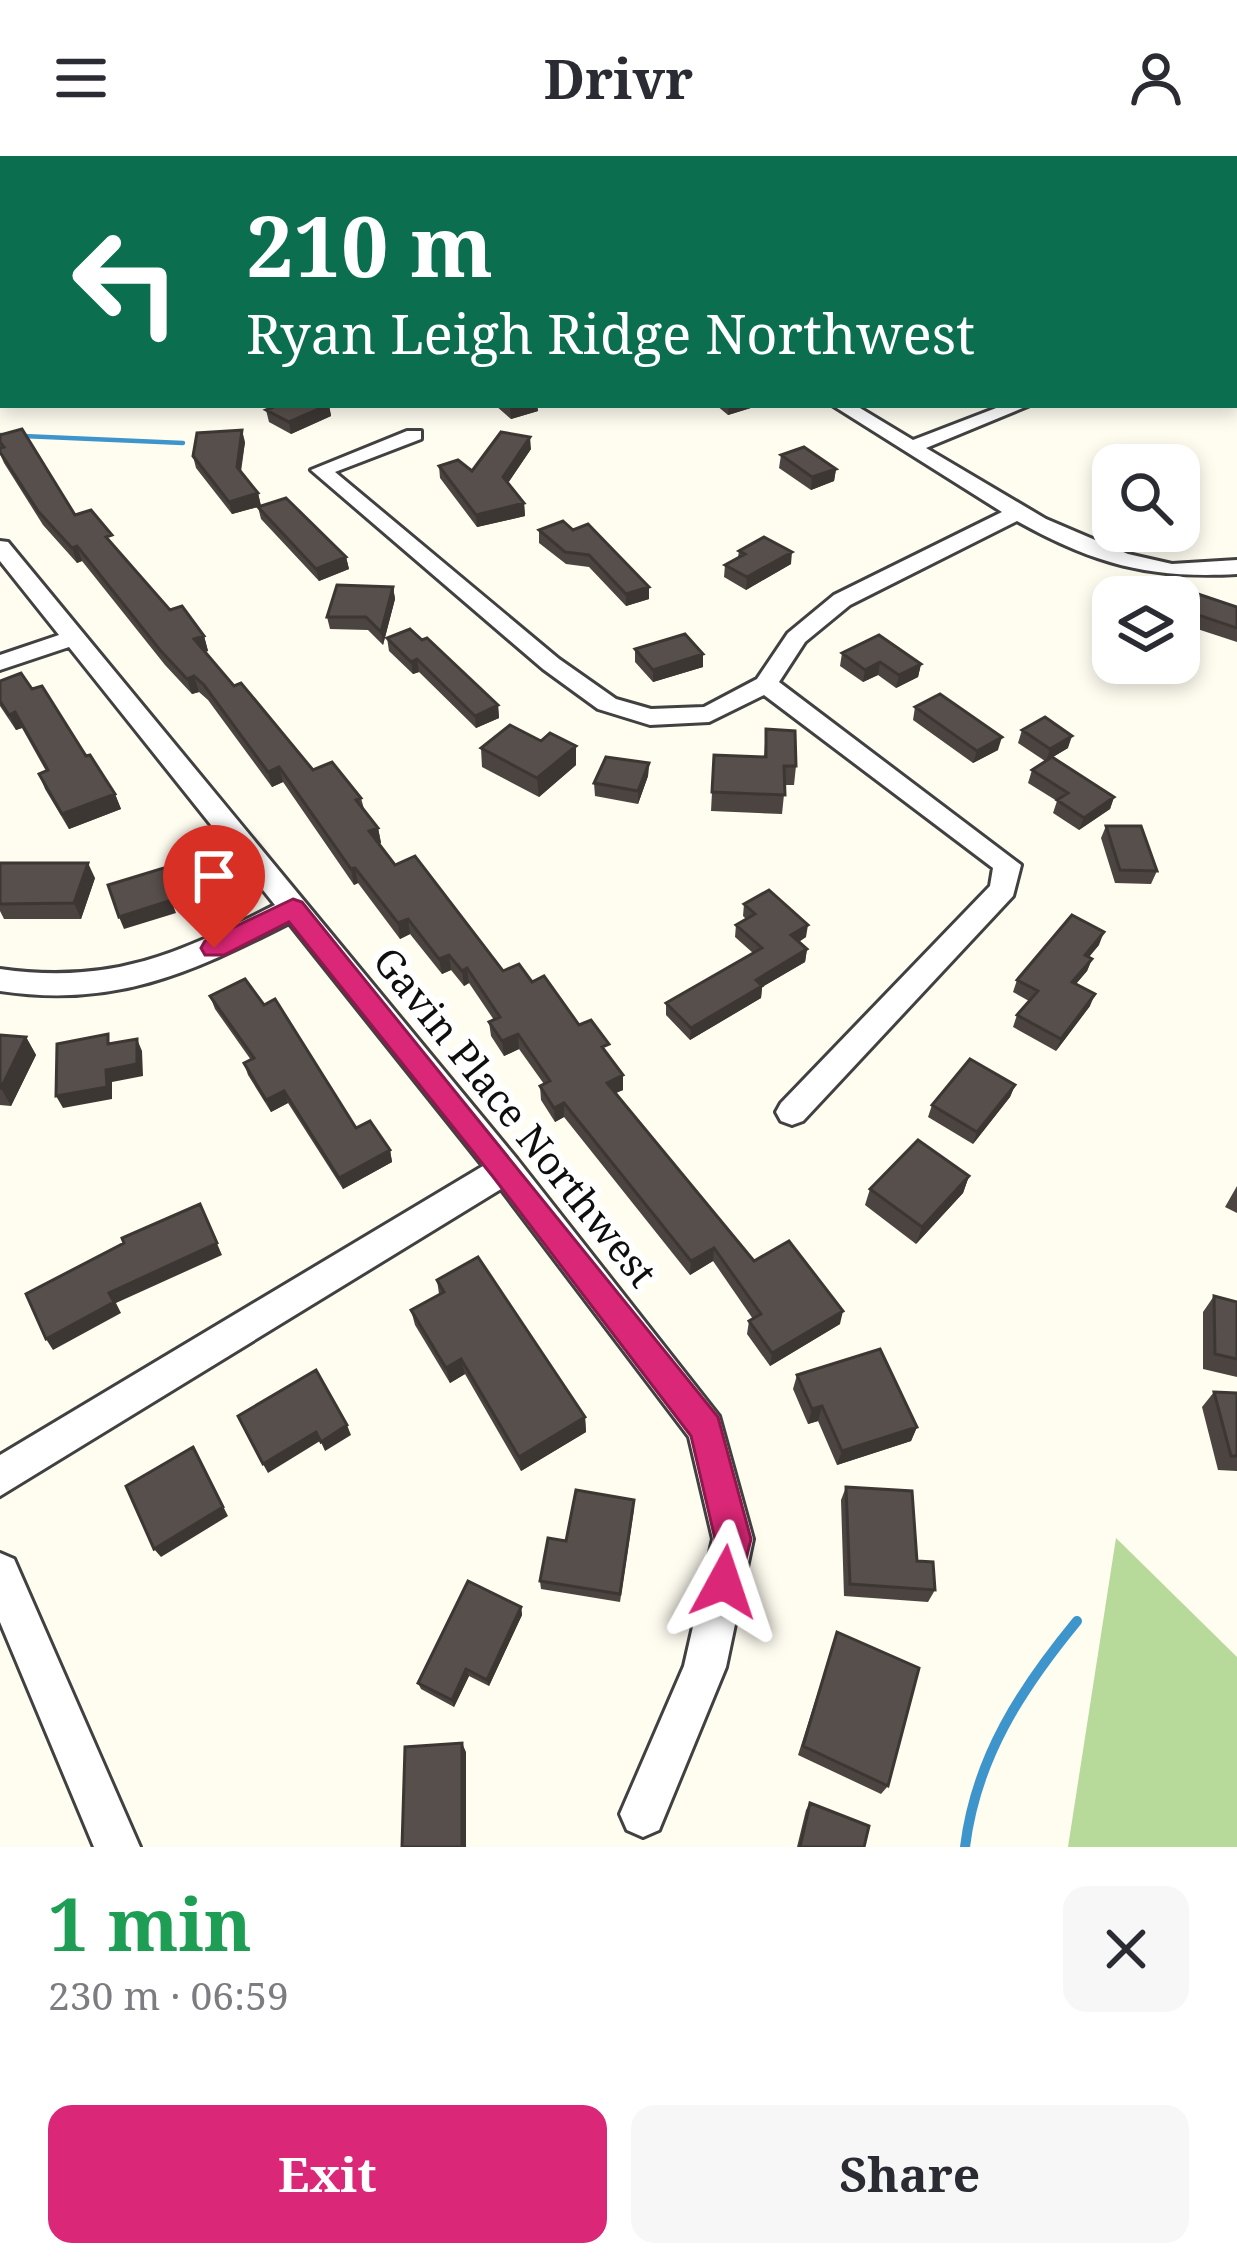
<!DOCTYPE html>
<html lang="en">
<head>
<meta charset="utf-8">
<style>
	body { margin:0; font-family:"Noto Serif",serif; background:#f7f7f7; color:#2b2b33; height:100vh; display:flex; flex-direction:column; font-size:45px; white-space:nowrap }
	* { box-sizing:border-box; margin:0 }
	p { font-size:39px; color:#7c7c81 }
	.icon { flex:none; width:66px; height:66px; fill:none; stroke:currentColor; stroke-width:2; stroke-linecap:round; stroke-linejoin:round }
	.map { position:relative; height:1691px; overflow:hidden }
	.panel { display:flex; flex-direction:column; background:#fff; flex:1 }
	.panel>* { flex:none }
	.guide { position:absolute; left:0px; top:0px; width:1239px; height:252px; box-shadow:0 6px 18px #0003; background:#0b6e4f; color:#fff; overflow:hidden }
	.controls { position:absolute; left:1092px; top:288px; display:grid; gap:24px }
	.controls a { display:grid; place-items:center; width:108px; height:108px; border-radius:24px; background:#fff; box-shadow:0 6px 18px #0003; font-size:60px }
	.pin { position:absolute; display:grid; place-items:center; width:102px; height:102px; color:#fff; margin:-123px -51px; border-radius:50% 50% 50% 0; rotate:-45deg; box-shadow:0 0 12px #0007 }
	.pin .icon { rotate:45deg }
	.me { position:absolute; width:132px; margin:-66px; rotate:5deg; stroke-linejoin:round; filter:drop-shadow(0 0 9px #0008) }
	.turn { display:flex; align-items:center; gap:42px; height:252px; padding:0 48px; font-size:54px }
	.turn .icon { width:156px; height:156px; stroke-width:2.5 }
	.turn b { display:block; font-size:84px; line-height:102px }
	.round { display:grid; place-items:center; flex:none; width:126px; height:126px; border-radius:24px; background:#f7f7f7 }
	.summary { display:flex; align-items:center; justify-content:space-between; height:204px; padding:0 48px }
	h1 { font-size:72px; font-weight:700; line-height:90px; color:#1e9e55 }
	.action { display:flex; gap:24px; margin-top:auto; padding:24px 48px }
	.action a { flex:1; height:138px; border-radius:24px; background:#db2777; color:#fff; font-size:48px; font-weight:700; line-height:138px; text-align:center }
	.action a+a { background:#f7f7f7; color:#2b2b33 }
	header { display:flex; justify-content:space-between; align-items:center; height:156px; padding:0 48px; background:#fff; font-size:54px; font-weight:700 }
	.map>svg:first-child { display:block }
</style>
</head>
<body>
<header><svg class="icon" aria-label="menu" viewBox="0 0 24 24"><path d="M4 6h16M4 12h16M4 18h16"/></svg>Drivr<svg class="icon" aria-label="person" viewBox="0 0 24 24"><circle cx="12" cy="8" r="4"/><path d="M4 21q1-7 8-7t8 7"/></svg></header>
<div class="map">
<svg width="1237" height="1691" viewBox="0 0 1237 1691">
	<rect width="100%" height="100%" fill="#fffcf0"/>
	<path fill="#b7d999" d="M 1116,1382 L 1237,1501 L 1237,1691 L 1068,1691 Z"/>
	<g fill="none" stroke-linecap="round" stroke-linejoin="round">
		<path stroke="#3e95cb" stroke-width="4.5" d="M 0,279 L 183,287"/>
		<path stroke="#3e95cb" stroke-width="10" d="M 965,1691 C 976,1602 1021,1533 1077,1465"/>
		<g stroke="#414141" stroke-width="6">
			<path id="minor" d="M 0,0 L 15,0 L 17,3 L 3,4 Z
				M 1215,0 L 1229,0 L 1230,3 L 1216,3 Z
				M 1236,37 L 1237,37 L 1237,45 L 1236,45 Z
				M 832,249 L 855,249 L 913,284 L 1004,249 L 1030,249 L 926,292 L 1046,363 L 1128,398 L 1172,408 L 1237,404 L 1237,418 C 1149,423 1094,408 1017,365 L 850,449 L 805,486 L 779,526 L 1021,709 L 1013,740 L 803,965 L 792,969 L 781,965 L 776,956 L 781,947 L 990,730 L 993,712 L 764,539 L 709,566 L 650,569 L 598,553 L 543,513 L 311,314 L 407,275 L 421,275 L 421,283 L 335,316 L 559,503 L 616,543 L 651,553 L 704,551 L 757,523 L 788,477 L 834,439 L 1002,356 Z
				M 0,385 L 8,386 L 517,1003 L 719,1260 L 753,1383 L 726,1511 L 659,1674 L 643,1681 L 627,1674 L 620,1658 L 684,1510 L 713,1383 L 689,1281 L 501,1033 L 0,1340 L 0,1299 L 483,1010 L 289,767 C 189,818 114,852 0,835 L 0,813 C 111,829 178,798 275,749 L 69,491 L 0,514 L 0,499 L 59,479 L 0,405 Z
				M 0,1397 L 14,1403 L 140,1691 L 94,1691 L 0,1466 Z"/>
		</g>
		<use href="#minor" fill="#fff" fill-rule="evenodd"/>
	</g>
	<path fill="#4b4440" d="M 764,0 L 794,0 L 794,3 L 764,3 Z
		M 329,249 L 331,260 L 291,278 L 269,266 L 266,254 Z
		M 495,249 L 537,249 L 538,255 L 511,263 Z
		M 716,249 L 755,249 L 754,251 L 728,259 Z
		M 0,279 L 75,359 L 117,393 L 170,454 L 204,480 L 208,495 L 205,496 L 234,530 L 313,614 L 361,642 L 364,653 L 378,672 L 381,687 L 379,688 L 395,709 L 503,815 L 532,826 L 579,869 L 609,900 L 623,919 L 623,934 L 615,937 L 754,1105 L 840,1168 L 770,1210 L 747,1178 L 749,1165 L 753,1163 L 713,1105 L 690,1119 L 564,961 L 555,966 L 541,944 L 540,930 L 544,928 L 519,893 L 504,900 L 491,880 L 489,866 L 494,864 L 469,827 L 464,830 L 451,814 L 442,818 L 410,778 L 400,783 L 358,727 L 354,729 L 283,626 L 272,631 L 208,544 L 199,536 L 192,538 L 165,509 L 82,405 L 77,407 L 43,369 L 4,307 L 0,298 Z
		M 245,286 L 241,316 L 258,337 L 261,350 L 232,358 L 196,312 L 193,300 Z
		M 531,293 L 508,327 L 524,347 L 525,360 L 477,371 L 440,322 L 439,310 L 472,315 Z
		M 781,299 L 836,313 L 834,325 L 811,334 L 779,312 Z
		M 258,351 L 346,401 L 349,413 L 319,425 L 261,363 Z
		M 539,374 L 573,374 L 649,431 L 649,443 L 626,450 L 589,411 L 566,408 L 539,387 Z
		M 739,395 L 791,408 L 746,434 L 724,421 L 725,409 L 738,401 Z
		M 393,431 L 395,443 L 383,489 L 368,474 L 330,473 L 327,461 Z
		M 1186,434 L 1237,451 L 1237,486 L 1179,467 L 1179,454 Z
		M 387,482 L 498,549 L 499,562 L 476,572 L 419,516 L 413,518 L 389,495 Z
		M 635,493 L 703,498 L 703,511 L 653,526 L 635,506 Z
		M 842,497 L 921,508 L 918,521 L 896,532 L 878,519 L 863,526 L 840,510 Z
		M 0,525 L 32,533 L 115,638 L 121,653 L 69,673 L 45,633 L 39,618 L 46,615 L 22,572 L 16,574 L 0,550 Z
		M 915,551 L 998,594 L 973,607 L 913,564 Z
		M 766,573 L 796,610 L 794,629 L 785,629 L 782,658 L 711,655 L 714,599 L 764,601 Z
		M 1022,574 L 1068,592 L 1053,601 L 1114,641 L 1110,653 L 1079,674 L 1053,657 L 1057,645 L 1028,627 L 1032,614 L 1045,605 L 1018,587 Z
		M 541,585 L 576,609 L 539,641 L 482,611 L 481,592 Z
		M 649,607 L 648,620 L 638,648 L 595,640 L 594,627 Z
		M 1106,670 L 1157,715 L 1151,728 L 1115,727 L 1101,682 Z
		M 0,707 L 95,722 L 81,763 L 4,763 L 0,755 Z
		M 744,748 L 806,781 L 799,786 L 807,793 L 805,806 L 762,831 L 761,842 L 690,884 L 666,859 L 666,847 L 753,797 L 735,781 L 736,769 L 746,763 L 743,760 Z
		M 1099,789 L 1088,801 L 1092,803 L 1087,815 L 1076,828 L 1090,850 L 1056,895 L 1013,871 L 1017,859 L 1029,845 L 1013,836 L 1017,824 Z
		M 210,840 L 356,972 L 390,994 L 392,1006 L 343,1033 L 288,947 L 271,956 L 248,919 L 244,907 L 251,904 L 215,853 Z
		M 0,879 L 26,881 L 36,899 L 11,950 L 0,949 Z
		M 1015,929 L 1010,941 L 973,988 L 928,961 L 932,949 Z
		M 969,1020 L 963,1037 L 916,1088 L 865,1049 L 870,1033 Z
		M 1237,1030 L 1237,1057 L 1225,1051 Z
		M 437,1124 L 585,1261 L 586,1276 L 521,1315 L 465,1218 L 450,1227 L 415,1169 L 411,1154 L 439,1138 Z
		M 1214,1140 L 1237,1146 L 1237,1221 L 1203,1213 L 1203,1156 Z
		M 797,1219 L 917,1271 L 911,1285 L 837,1309 L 818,1265 L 808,1268 L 793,1233 Z
		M 1214,1236 L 1237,1237 L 1237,1315 L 1218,1314 L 1202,1251 Z
		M 846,1331 L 917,1405 L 935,1434 L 928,1446 L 844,1440 L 841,1344 Z
		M 634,1353 L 620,1446 L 541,1433 L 540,1425 L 566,1385 Z
		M 521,1451 L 522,1459 L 489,1530 L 469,1520 L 454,1551 L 421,1533 L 418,1527 Z
		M 837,1476 L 888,1630 L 881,1638 L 798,1599 Z
		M 810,1647 L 864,1691 L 797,1691 L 806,1654 Z"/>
	<path fill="#3d3734" d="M 142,0 L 158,0 L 158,1 L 125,3 Z
		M 329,249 L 331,260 L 291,278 L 289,266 Z
		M 517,249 L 537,249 L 538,255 L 511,263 L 510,251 Z
		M 729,249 L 755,249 L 754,251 L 728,259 Z
		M 242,274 L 245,286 L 239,324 L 237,311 Z
		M 530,281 L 531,293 L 504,333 L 503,321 Z
		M 836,313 L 834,325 L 811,334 L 812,321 Z
		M 258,337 L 261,350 L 232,358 L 229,346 Z
		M 524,347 L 525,360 L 477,371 L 476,359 Z
		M 77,390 L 82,405 L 77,407 L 72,392 Z
		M 792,396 L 791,408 L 746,434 L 747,421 Z
		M 346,401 L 349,413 L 319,425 L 316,413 Z
		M 393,431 L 395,443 L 383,489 L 381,476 Z
		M 649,431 L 649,443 L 626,450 L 626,438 Z
		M 204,480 L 208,495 L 198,498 L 194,483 Z
		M 703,498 L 703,511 L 653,526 L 653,514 Z
		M 417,503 L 419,516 L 413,518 L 411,506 Z
		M 880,506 L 878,519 L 863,526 L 865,514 Z
		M 921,508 L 918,521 L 896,532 L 899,519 Z
		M 194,520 L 199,536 L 192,538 L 187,523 Z
		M 498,549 L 499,562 L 476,572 L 475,560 Z
		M 15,556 L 22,572 L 16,574 L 9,559 Z
		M 1072,580 L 1068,592 L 1046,605 L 1050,593 Z
		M 1002,581 L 998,594 L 973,607 L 977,595 Z
		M 576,590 L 576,609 L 539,641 L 537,622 Z
		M 649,607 L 648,620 L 638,648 L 638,635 Z
		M 279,611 L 283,626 L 272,631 L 268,616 Z
		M 115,638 L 121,653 L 69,673 L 62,658 Z
		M 1114,641 L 1110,653 L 1079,674 L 1084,662 Z
		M 378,672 L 381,687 L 372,691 L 369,675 Z
		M 88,707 L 95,722 L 81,763 L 74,747 Z
		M 355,712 L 358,727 L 354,729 L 351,713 Z
		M 188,730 L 192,743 L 173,749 L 176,757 L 124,773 L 119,761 L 169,736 Z
		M 408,763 L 410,778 L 400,783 L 398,767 Z
		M 808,769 L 806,781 L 789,791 L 791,779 Z
		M 1104,776 L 1099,789 L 1080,812 L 1085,799 Z
		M 807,793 L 805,806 L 762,831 L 761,842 L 690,884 L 691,872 L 756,824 Z
		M 449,799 L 451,814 L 442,818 L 439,803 Z
		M 1092,803 L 1087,815 L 1067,838 L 1072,826 Z
		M 467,812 L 469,827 L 464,830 L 462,815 Z
		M 1095,838 L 1090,850 L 1056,895 L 1061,883 Z
		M 518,878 L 519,893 L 504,900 L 502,885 Z
		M 26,881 L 36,899 L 11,950 L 1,932 Z
		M 137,883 L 142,895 L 143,920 L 112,926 L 112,943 L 63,952 L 56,940 L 106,914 Z
		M 623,919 L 623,934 L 607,941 L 607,927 Z
		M 1015,929 L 1010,941 L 973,988 L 977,976 Z
		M 284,935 L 288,947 L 271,956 L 266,944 Z
		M 564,947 L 564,961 L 555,966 L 554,952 Z
		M 390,994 L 392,1006 L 343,1033 L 339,1022 Z
		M 969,1020 L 963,1037 L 916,1088 L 922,1071 Z
		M 200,1048 L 222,1099 L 116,1147 L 121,1157 L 53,1194 L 46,1183 L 109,1137 Z
		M 714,1092 L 713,1105 L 690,1119 L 691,1105 Z
		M 843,1155 L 840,1168 L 770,1210 L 772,1197 Z
		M 461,1203 L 465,1218 L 450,1227 L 446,1212 Z
		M 822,1250 L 818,1265 L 808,1268 L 812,1253 Z
		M 585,1261 L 586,1276 L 521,1315 L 519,1301 Z
		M 347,1269 L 351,1279 L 325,1295 L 321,1286 Z
		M 917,1271 L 911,1285 L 837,1309 L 842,1295 Z
		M 316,1276 L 320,1285 L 268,1317 L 263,1308 Z
		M 193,1291 L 228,1360 L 161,1401 L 154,1393 Z
		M 521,1451 L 522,1459 L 489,1530 L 487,1524 Z
		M 466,1513 L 469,1520 L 454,1551 L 452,1544 Z
		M 462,1587 L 466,1596 L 466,1691 L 462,1691 Z"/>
	<path fill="#574f4b" stroke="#3d3734" stroke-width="3" d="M 116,0 L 142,0 L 125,3 L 119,3 Z
		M 944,0 L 978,0 L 979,2 L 942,3 Z
		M 1120,0 L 1147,0 L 1145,3 L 1120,3 Z
		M 0,70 L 3,72 L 3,124 L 0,124 Z
		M 278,249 L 328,249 L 289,266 L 266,254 Z
		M 22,273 L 75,359 L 91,354 L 112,379 L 106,381 L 170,454 L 182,450 L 204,480 L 194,483 L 234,530 L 241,527 L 313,614 L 332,606 L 361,642 L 356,644 L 378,672 L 369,675 L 395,709 L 415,700 L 503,815 L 519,808 L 532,826 L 544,820 L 579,869 L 591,864 L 609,888 L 602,891 L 623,919 L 607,927 L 754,1105 L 789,1085 L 843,1155 L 772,1197 L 749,1165 L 761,1158 L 714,1092 L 691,1105 L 564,947 L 554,952 L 540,930 L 550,925 L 518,878 L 502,885 L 489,866 L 500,861 L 467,812 L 462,815 L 449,799 L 439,803 L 408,763 L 398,767 L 355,712 L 351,713 L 279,611 L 268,616 L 204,529 L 194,520 L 187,523 L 160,494 L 77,390 L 72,392 L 38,355 L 0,296 L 0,292 L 4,291 L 0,286 L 0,279 Z
		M 242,274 L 237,311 L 258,337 L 229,346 L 193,300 L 197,277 Z
		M 501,276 L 530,281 L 503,321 L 524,347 L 476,359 L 439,310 L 458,304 L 472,315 Z
		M 804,291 L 836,313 L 812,321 L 781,299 Z
		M 286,342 L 346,401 L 316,413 L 258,351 Z
		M 563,365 L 573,374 L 588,368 L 649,431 L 626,438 L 589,399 L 565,396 L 539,374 Z
		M 764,381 L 792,396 L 747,421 L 725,409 L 745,398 L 739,395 Z
		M 337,429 L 393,431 L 381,476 L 366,461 L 327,461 Z
		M 1186,434 L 1237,451 L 1237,472 L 1180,453 Z
		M 410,473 L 422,484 L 427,482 L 498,549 L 475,560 L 417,503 L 411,506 L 387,482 Z
		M 685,478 L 703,498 L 653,514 L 635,493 Z
		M 879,479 L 921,508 L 899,519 L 880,506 L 865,514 L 842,497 Z
		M 21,517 L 32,533 L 42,530 L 86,600 L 90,599 L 115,638 L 62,658 L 39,618 L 48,614 L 15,556 L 9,559 L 0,545 L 0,525 Z
		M 940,538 L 1002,581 L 977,595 L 915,551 Z
		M 1045,561 L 1072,580 L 1050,593 L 1022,574 Z
		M 510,569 L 541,585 L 550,577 L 576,590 L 537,622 L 481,592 Z
		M 766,573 L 795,575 L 796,610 L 784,610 L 785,639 L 712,636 L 714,599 L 766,601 Z
		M 606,601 L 649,607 L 638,635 L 594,627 Z
		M 1052,601 L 1114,641 L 1084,662 L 1057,644 L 1068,637 L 1032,614 Z
		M 1106,670 L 1141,670 L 1157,715 L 1120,714 Z
		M 0,707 L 88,707 L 74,747 L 0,748 Z
		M 180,707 L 188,730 L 169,736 L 172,744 L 119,761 L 108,729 Z
		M 769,734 L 808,769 L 791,779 L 807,793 L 756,824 L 762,830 L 691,872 L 666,847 L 762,792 L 736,769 L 755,758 L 744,748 Z
		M 1072,759 L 1104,776 L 1085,799 L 1092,803 L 1072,826 L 1095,838 L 1061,883 L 1017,859 L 1038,835 L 1017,824 Z
		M 245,823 L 264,849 L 275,843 L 356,972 L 370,965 L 390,994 L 339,1022 L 284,935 L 266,944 L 244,907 L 254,902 L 210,840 Z
		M 108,878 L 108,888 L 137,883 L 137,908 L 106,914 L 107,931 L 56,940 L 57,888 Z
		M 0,879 L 26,881 L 1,932 L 0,932 Z
		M 970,903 L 1015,929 L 977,976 L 932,949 Z
		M 918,984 L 969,1020 L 922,1071 L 870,1033 Z
		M 200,1048 L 217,1087 L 109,1137 L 114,1146 L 46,1183 L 26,1138 L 124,1087 L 122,1082 Z
		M 478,1101 L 585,1261 L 519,1301 L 461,1203 L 446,1212 L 411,1154 L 444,1136 L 437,1124 Z
		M 1214,1140 L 1237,1146 L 1237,1203 L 1215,1198 Z
		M 880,1193 L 917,1271 L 842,1295 L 822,1250 L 812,1253 L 797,1219 Z
		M 316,1214 L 347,1269 L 321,1286 L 316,1276 L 263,1308 L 238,1260 Z
		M 1214,1236 L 1237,1237 L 1237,1300 L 1231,1300 Z
		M 193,1291 L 223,1351 L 154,1393 L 126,1330 Z
		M 846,1331 L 912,1335 L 917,1405 L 933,1406 L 935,1434 L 850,1428 Z
		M 576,1334 L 634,1344 L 620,1438 L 540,1425 L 548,1382 L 566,1385 Z
		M 468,1425 L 521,1451 L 487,1524 L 466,1513 L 452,1544 L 418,1527 Z
		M 837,1476 L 919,1512 L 888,1630 L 803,1590 Z
		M 462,1587 L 462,1691 L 402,1691 L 405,1591 Z
		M 810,1647 L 869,1670 L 864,1691 L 800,1691 Z"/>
	<path fill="#db2777" stroke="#8e194d" stroke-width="3" d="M 293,743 L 302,746 L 718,1261 L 751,1383 L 737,1439 L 724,1445 L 710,1439 L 705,1426 L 715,1383 L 691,1280 L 494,1022 L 289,766 L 224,799 L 205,799 L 201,792 L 205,785 Z"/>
	<g text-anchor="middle" stroke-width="12" stroke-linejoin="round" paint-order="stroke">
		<g font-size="39" fill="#0e0e0e" stroke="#fff">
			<text transform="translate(515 961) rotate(51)" y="14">Gavin Place Northwest</text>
		</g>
	</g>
</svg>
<div class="controls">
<a><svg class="icon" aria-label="search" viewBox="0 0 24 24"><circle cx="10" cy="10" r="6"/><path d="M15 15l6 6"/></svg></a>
<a><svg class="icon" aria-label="layers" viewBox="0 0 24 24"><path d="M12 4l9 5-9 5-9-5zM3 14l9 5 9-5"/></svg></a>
</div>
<div class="pin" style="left:214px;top:792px;background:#d93025"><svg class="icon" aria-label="arrive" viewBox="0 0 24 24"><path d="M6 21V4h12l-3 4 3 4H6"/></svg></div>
<svg class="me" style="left:724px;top:1426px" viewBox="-20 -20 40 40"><path d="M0-17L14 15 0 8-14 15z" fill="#db2777" stroke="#fff" stroke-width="4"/></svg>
<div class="guide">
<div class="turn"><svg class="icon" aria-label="left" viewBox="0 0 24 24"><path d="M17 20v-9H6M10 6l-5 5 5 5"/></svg><div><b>210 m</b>Ryan Leigh Ridge Northwest</div></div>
</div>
</div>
<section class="panel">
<div class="summary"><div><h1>1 min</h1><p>230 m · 06:59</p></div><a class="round"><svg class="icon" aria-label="close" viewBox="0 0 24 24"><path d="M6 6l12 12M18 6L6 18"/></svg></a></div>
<div class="action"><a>Exit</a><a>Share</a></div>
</section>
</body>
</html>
